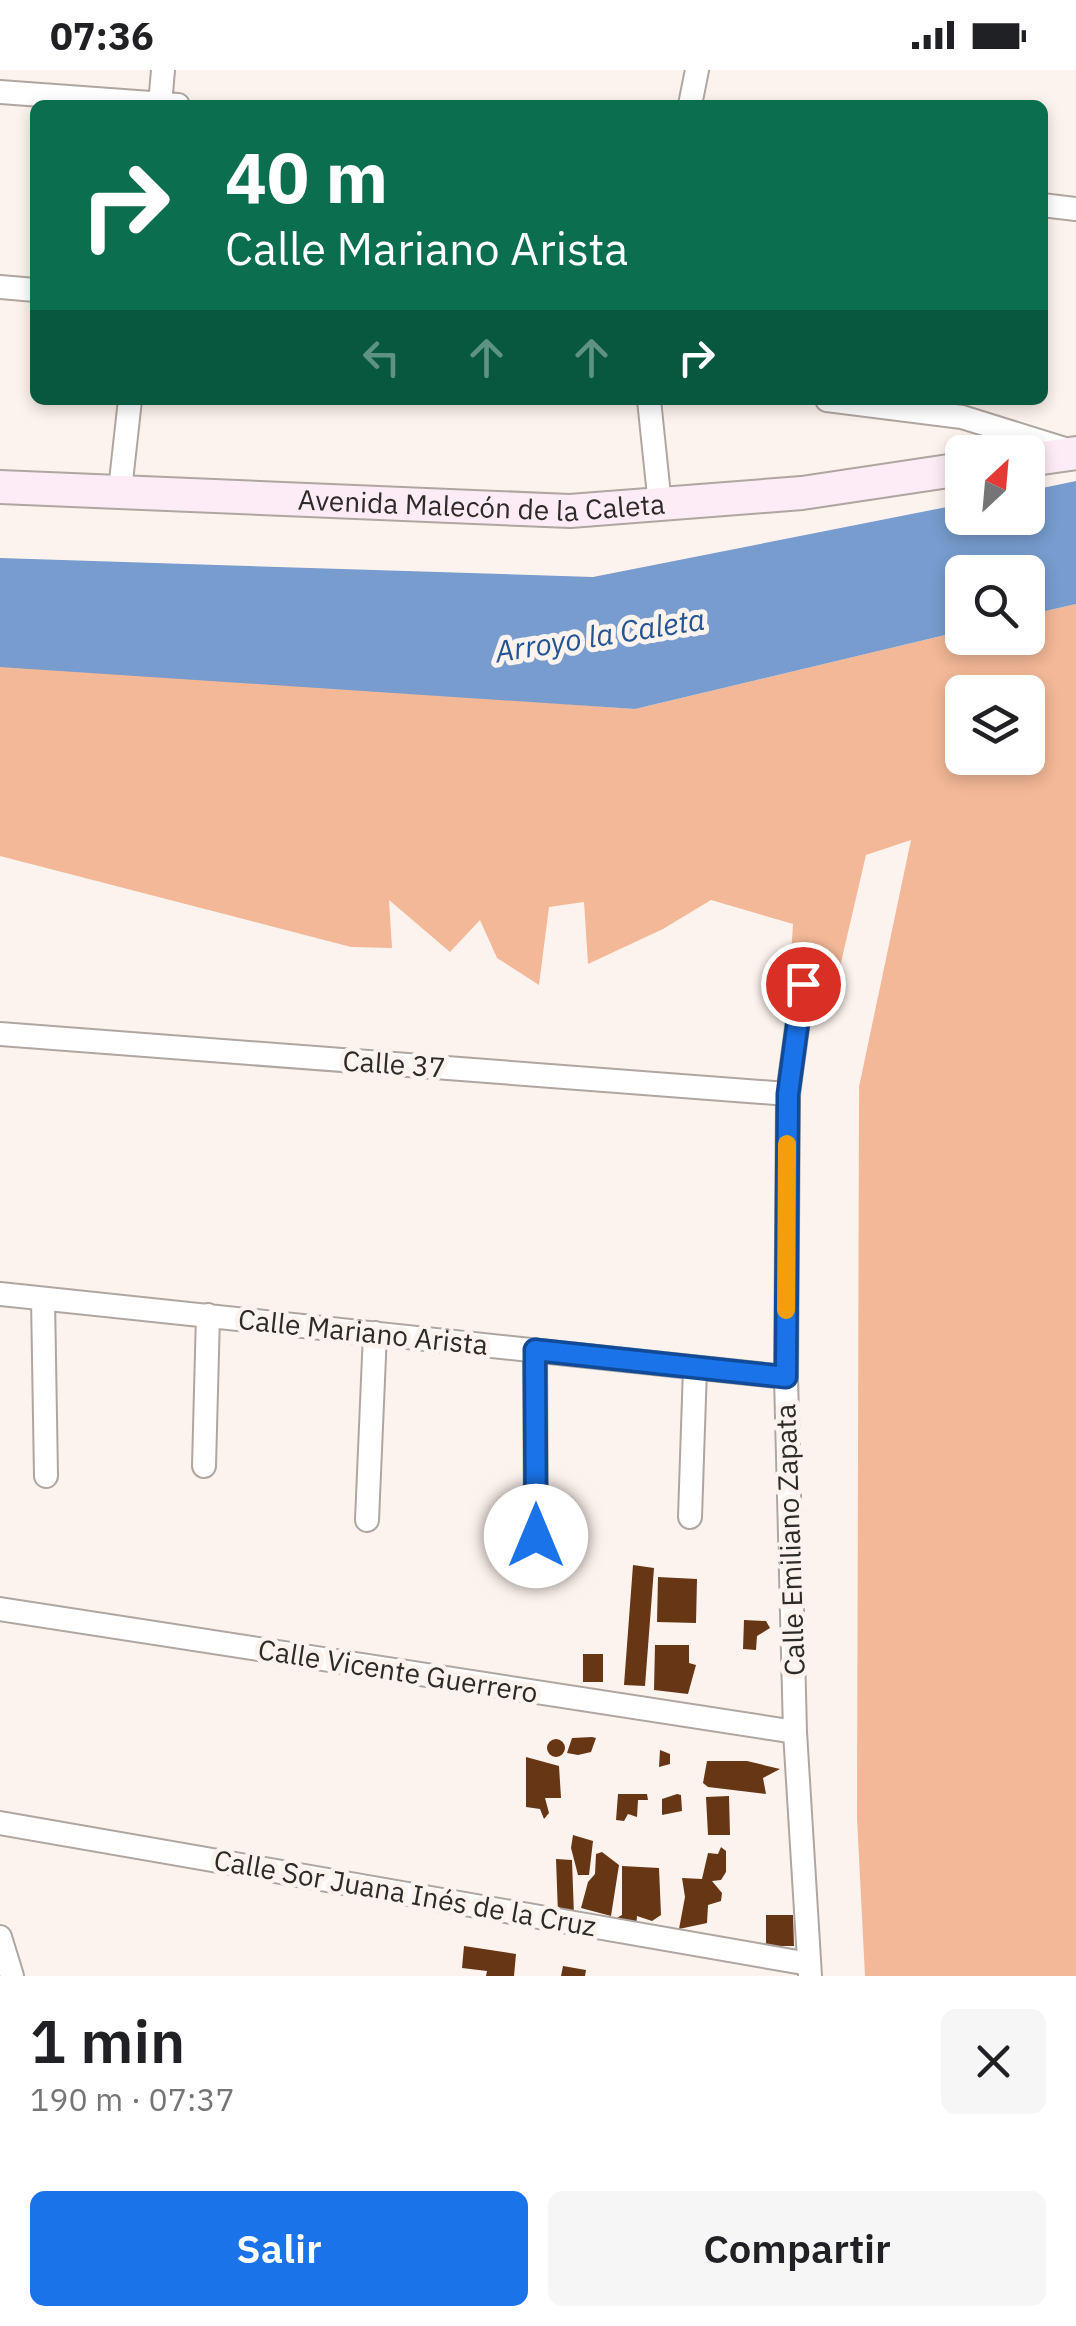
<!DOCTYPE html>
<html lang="es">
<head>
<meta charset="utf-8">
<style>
	body { margin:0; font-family:"IBM Plex Sans",sans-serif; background:#f6f6f6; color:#202124; height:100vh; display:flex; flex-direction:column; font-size:38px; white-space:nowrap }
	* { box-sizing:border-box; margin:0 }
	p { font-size:32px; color:#757577 }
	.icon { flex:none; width:55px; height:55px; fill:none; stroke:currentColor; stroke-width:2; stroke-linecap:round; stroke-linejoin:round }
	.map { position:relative; height:1906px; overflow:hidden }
	.sheet { display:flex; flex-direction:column; background:#fff; flex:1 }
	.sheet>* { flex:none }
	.top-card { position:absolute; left:30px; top:30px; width:1018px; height:305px; border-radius:15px; box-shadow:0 5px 15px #0003; background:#0b6e4f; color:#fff; overflow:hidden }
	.needle { width:65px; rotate:26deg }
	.buttons { position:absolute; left:945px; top:365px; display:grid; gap:20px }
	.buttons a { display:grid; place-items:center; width:100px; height:100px; border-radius:15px; background:#fff; box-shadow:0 5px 15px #0003; font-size:50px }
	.pin { position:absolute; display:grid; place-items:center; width:85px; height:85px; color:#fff; margin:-42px; border:5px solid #fff; border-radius:50%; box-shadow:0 2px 10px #0007 }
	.me { position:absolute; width:110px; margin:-55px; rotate:0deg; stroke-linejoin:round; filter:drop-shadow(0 0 8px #0008) }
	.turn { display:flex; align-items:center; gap:35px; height:210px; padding:0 30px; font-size:45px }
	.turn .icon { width:130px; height:130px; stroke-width:2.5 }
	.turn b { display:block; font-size:70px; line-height:85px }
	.lanes { display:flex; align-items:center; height:95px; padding:0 30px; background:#0003; justify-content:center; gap:50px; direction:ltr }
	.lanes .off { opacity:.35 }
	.round { display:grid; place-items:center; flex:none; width:105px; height:105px; border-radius:15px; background:#f6f6f6 }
	.summary { display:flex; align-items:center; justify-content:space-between; height:170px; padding:0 30px }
	h1 { font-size:60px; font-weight:600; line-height:75px }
	.cta { display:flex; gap:20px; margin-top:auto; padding:20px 30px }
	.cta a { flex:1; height:115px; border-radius:15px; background:#1a73e8; color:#fff; font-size:40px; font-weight:600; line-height:115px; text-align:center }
	.cta a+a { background:#f6f6f6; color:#202124 }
	.status { display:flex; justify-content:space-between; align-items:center; height:70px; padding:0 50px; background:#fff; direction:ltr }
	.status svg { height:28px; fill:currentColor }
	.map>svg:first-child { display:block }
</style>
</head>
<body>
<div class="status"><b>07:36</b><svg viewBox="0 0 49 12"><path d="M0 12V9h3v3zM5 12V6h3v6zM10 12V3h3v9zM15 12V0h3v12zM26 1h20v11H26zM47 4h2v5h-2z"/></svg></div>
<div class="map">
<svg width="1076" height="1906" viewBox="0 0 1076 1906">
	<rect width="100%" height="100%" fill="#fdf3ee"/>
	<path fill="#f2b897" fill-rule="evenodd" d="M 1076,534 L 1076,1906 L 865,1906 L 857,1748 L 859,1017 L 911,770 L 866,785 L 839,901 L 791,886 L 793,854 L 711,830 L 663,859 L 588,894 L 584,832 L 549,837 L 539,915 L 497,888 L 480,850 L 450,882 L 389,830 L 392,878 L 351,877 L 0,786 L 0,593 L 635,639 L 962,561 L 962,568 L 1028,568 L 1028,545 ZM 962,622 L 1028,622 L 1028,688 L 962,688 Z"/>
	<path fill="#779ccd" d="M 1076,411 L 1076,534 L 1028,545 L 1028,502 L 962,502 L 962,561 L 635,639 L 0,597 L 0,488 L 593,507 L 962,434 L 962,448 L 1028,448 L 1028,421 Z"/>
	<path fill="#673614" d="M 633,1495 L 654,1498 L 645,1616 L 624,1615 Z
		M 658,1507 L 697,1509 L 696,1553 L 657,1552 Z
		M 744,1550 L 766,1551 L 770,1558 L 757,1566 L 756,1580 L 743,1579 Z
		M 655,1575 L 689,1575 L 689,1593 L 696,1595 L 688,1624 L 654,1620 Z
		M 583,1584 L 603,1584 L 603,1612 L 583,1612 Z
		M 572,1668 L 592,1667 L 596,1668 L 591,1682 L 578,1685 L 567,1683 Z
		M547 1678a9 9 0 1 1 18 0a9 9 0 1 1-18 0Z
		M 660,1680 L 670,1684 L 670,1694 L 659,1697 Z
		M 526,1687 L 559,1696 L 561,1728 L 545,1728 L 549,1743 L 544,1749 L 540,1739 L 526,1737 Z
		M 707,1691 L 747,1691 L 780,1699 L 763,1708 L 766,1724 L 708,1717 L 703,1713 Z
		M 618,1724 L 647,1724 L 648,1730 L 638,1730 L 637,1747 L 628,1744 L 624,1751 L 616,1750 Z
		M 677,1724 L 681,1725 L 682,1741 L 662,1745 L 662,1729 Z
		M 729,1726 L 730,1765 L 708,1765 L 706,1727 Z
		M 573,1765 L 593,1771 L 589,1805 L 578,1805 L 571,1778 Z
		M 721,1777 L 726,1781 L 726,1802 L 721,1810 L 712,1811 L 722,1823 L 721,1831 L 708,1835 L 707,1853 L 679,1859 L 685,1827 L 682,1808 L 702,1809 L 708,1783 L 718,1784 Z
		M 602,1782 L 619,1795 L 611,1846 L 581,1838 L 588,1812 L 595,1804 L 596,1784 Z
		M 556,1789 L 572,1790 L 574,1846 L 558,1844 Z
		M 622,1796 L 659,1798 L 661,1845 L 652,1851 L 637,1846 L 636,1860 L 613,1850 L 622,1845 Z
		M 766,1845 L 793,1845 L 794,1876 L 766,1876 Z
		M 464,1876 L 516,1884 L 514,1906 L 486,1906 L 487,1901 L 462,1898 Z
		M 563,1896 L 586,1900 L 585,1906 L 561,1906 Z"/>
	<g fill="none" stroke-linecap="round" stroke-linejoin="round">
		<g stroke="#afa6a1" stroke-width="26">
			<path id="minor" d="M 0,22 L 178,35
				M 160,35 L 163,0
				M 690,35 L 697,0
				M 1042,135 L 1076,139
				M 0,217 L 35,220
				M 649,330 L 660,435
				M 827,330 L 962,347 L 1068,380
				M 120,420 L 130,330
				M 803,914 L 788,1024 L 786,1307 L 795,1662 L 810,1906
				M 0,964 L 788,1024
				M 0,1224 L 786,1307
				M 43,1229 L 46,1406
				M 535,1280 L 536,1466
				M 204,1396 L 208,1245
				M 690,1447 L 695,1298
				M 367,1450 L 375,1263
				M 0,1539 L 795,1662
				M 0,1753 L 809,1894
				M 0,1867 L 12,1906"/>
		</g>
		<g stroke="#afa6a1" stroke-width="36">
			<g id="secondary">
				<path d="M 1028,390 L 1076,383"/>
				<path id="s1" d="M 0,417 L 570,441 L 802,423 L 962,399"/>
			</g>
		</g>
		<use href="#minor" stroke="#fff" stroke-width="22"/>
		<use href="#secondary" stroke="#fdecf5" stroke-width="32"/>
	</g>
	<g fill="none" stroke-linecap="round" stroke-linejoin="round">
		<g stroke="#114b97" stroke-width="25">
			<path id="route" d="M 536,1466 L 535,1280 L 786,1307 L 788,1024 L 803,914"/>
		</g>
		<use href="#route" stroke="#1a73e8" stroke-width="18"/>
		<path stroke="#f59e0b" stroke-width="18" d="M 786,1240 L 787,1074"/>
	</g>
	<g text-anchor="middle" stroke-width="10" stroke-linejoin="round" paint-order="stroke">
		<g font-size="28" fill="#2d2a28" stroke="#fdf3ee">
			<text dy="10" stroke="none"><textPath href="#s1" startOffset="482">Avenida Malecón de la Caleta</textPath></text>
			<text transform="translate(394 994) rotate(4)" y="10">Calle 37</text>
			<text transform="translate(363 1262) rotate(6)" y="10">Calle Mariano Arista</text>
			<text transform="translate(790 1470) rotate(-92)" y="10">Calle Emiliano Zapata</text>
			<text transform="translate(398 1601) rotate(9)" y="10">Calle Vicente Guerrero</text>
			<text transform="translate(405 1823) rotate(10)" y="10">Calle Sor Juana Inés de la Cruz</text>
		</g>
		<g font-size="30" font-style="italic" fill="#245592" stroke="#fdf3ee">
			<text transform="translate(600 566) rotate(-9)" y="10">Arroyo la Caleta</text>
		</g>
	</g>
</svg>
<div class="buttons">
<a><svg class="needle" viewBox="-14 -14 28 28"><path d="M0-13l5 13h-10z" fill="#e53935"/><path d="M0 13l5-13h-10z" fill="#757577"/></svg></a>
<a><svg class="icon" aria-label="search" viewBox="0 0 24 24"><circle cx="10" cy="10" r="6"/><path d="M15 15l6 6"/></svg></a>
<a><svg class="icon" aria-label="layers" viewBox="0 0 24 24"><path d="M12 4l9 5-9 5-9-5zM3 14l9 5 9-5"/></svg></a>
</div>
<div class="pin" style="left:803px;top:914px;background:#d93025"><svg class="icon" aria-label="arrive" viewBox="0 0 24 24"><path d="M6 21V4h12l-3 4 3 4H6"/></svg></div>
<svg class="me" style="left:536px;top:1466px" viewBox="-20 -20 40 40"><circle r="19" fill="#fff"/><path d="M0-13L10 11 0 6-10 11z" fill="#1a73e8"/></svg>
<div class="top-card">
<div class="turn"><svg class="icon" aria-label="right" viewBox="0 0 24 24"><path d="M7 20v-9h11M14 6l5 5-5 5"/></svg><div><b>40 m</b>Calle Mariano Arista</div></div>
<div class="lanes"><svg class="icon off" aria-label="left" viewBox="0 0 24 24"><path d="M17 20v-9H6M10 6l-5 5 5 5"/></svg><svg class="icon off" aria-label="ahead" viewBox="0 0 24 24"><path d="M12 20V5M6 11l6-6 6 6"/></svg><svg class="icon off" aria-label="ahead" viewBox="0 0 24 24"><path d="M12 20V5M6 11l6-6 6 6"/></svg><svg class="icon" aria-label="right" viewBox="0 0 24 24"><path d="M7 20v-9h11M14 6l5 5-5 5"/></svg></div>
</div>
</div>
<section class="sheet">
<div class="summary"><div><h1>1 min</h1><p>190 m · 07:37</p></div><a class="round"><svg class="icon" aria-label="close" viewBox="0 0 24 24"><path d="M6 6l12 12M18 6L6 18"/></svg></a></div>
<div class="cta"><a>Salir</a><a>Compartir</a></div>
</section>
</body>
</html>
